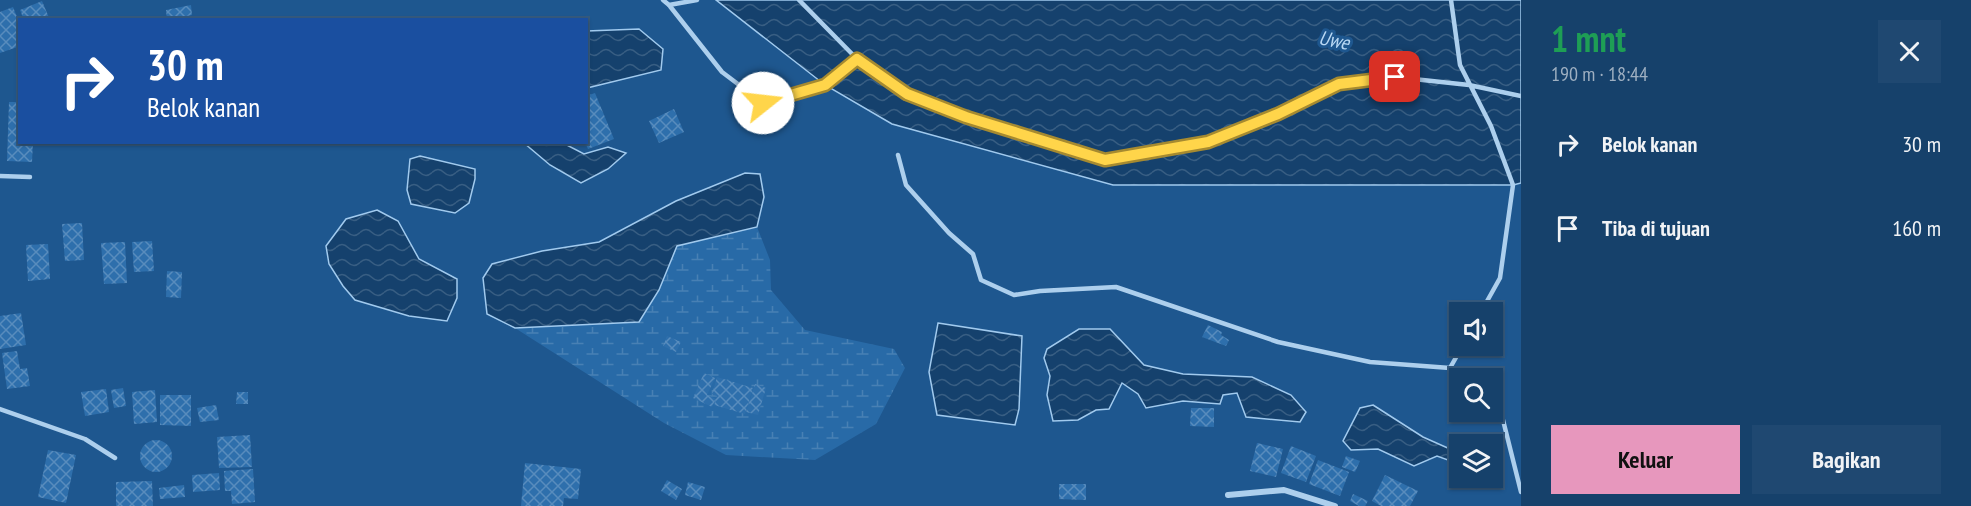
<!DOCTYPE html>
<html lang="id">
<head>
<meta charset="utf-8">
<style>
	body { margin:0; font-family:"PT Sans Narrow",sans-serif; background:#1f4871; color:#f1f3f6; height:100vh; display:flex; flex-direction:column; font-size:22px; white-space:nowrap }
	* { box-sizing:border-box; margin:0 }
	p { font-size:20px; color:#9eafc1 }
	.icon { flex:none; width:33px; height:33px; fill:none; stroke:currentColor; stroke-width:2; stroke-linecap:round; stroke-linejoin:round }
	.map { position:relative; flex:1; overflow:hidden }
	.sheet { display:flex; flex-direction:column; background:#16416b; width:450px }
	.sheet>* { flex:none }
	.top-card { position:absolute; left:18px; top:18px; width:570px; height:126px; border-radius:0px; box-shadow:0 2px 4px #0004,0 0 0 2px #355a7e; background:#1a4fa0; color:#fff; overflow:hidden }
	.tools { position:absolute; left:1449px; top:302px; display:grid; gap:12px }
	.tools a { display:grid; place-items:center; width:54px; height:54px; border-radius:0px; background:#16416b; box-shadow:0 2px 4px #0004,0 0 0 2px #355a7e; font-size:30px }
	.pin { position:absolute; display:grid; place-items:center; width:51px; height:51px; color:#fff; margin:-26px; border-radius:12px; box-shadow:0 3px 9px #0006 }
	.me { position:absolute; width:66px; margin:-33px; rotate:74deg; stroke-linejoin:round; filter:drop-shadow(0 0 4px #0008) }
	.turn { display:flex; align-items:center; gap:21px; height:126px; padding:0 30px; font-size:27px }
	.turn .icon { width:78px; height:78px; stroke-width:2.5 }
	.turn b { display:block; font-size:42px; line-height:51px }
	.round { display:grid; place-items:center; flex:none; width:63px; height:63px; border-radius:0px; background:#1f4871 }
	.headline { display:flex; align-items:center; justify-content:space-between; height:102px; padding:0 30px }
	h1 { font-size:36px; font-weight:800; line-height:45px; color:#1e9e55 }
	.primary-button { display:flex; gap:12px; margin-top:auto; padding:12px 30px }
	.primary-button a { flex:1; height:69px; border-radius:0px; background:#e797bd; color:#111; font-size:24px; font-weight:800; line-height:69px; text-align:center }
	.primary-button a+a { background:#1f4871; color:#f1f3f6 }
	ul { padding:0; list-style:none }
	li { display:flex; align-items:center; gap:18px; height:84px; padding:0 30px }
	li div { flex:1 }
	li b { display:block; font-size:22px }
	li em { font-style:normal }
	main { display:flex; flex:1; min-height:0 }
	.map>svg:first-child { display:block }
</style>
</head>
<body>
<main>
<div class="map">
<svg width="1521" height="506" viewBox="0 0 1521 506">
	<defs>
		<pattern id="wetland-marsh" width="20" height="14" patternUnits="userSpaceOnUse" patternTransform="scale(1.5)"><rect width="20" height="14" fill="#286aa7"/><path d="M1 5h8M5 5V1M11 12h8M15 12V8" fill="none" stroke="#4880b4"/></pattern>
		<pattern id="water-waves" width="16" height="10" patternUnits="userSpaceOnUse" patternTransform="scale(1.5)"><rect width="16" height="10" fill="#15416d"/><path d="M0 5q4-4 8 0t8 0" fill="none" stroke="#385e83"/></pattern>
		<pattern id="building-cross-hatch" width="8" height="8" patternUnits="userSpaceOnUse" patternTransform="scale(1.5)"><rect width="8" height="8" fill="#2e6fac"/><path d="M0 0l8 8M0 8l8-8" fill="none" stroke="#588cbd"/></pattern>
	</defs>
	<rect width="100%" height="100%" fill="#1e578f"/>
	<path fill="url(#wetland-marsh)" d="M 757,227 L 770,260 L 771,290 L 805,330 L 894,349 L 905,368 L 876,424 L 815,460 L 726,455 L 664,423 L 515,328 L 639,322 L 659,290 L 677,246 Z"/>
	<path fill="url(#water-waves)" stroke="#a1caee" stroke-width="1.5" d="M 716,0 L 1521,0 L 1521,183 L 1513,185 L 1113,185 L 892,124 L 825,85 Z
		M 639,29 L 663,49 L 661,70 L 587,88 L 587,31 Z
		M 524,143 L 563,143 L 584,154 L 608,147 L 626,153 L 608,169 L 581,183 L 550,165 Z
		M 420,156 L 475,169 L 475,179 L 469,203 L 455,213 L 411,204 L 407,190 L 410,159 Z
		M 745,173 L 760,174 L 764,197 L 757,227 L 677,246 L 659,290 L 639,322 L 515,328 L 487,314 L 483,278 L 492,264 L 542,251 L 599,242 L 676,201 Z
		M 377,210 L 398,221 L 419,259 L 457,279 L 457,298 L 447,321 L 409,316 L 355,300 L 343,286 L 329,264 L 326,246 L 346,219 Z
		M 938,323 L 1022,336 L 1019,409 L 1015,425 L 937,415 L 929,372 Z
		M 1079,329 L 1110,329 L 1144,365 L 1183,374 L 1252,377 L 1291,395 L 1306,412 L 1300,422 L 1246,417 L 1237,393 L 1223,395 L 1220,404 L 1183,401 L 1146,408 L 1138,394 L 1122,383 L 1109,409 L 1096,410 L 1078,420 L 1053,421 L 1047,395 L 1050,376 L 1044,358 L 1047,349 Z
		M 1373,405 L 1423,437 L 1459,453 L 1459,464 L 1437,456 L 1414,466 L 1378,449 L 1351,450 L 1343,441 L 1360,408 Z"/>
	<path fill="url(#building-cross-hatch)" d="M 42,1 L 50,20 L 24,20 L 20,10 Z
		M 191,5 L 192,15 L 167,20 L 166,10 Z
		M 13,7 L 20,24 L 20,46 L 0,53 L 0,12 Z
		M 595,93 L 614,139 L 588,149 L 585,142 L 586,96 Z
		M 9,102 L 20,102 L 20,142 L 33,142 L 32,162 L 7,161 Z
		M 674,109 L 684,132 L 659,143 L 649,121 Z
		M 82,223 L 84,260 L 65,261 L 62,224 Z
		M 152,241 L 154,271 L 134,272 L 132,242 Z
		M 125,242 L 127,283 L 104,284 L 101,243 Z
		M 48,244 L 50,279 L 28,281 L 26,245 Z
		M 167,271 L 182,272 L 181,298 L 166,297 Z
		M 21,313 L 26,345 L 0,349 L 0,316 Z
		M 1208,325 L 1222,332 L 1221,335 L 1229,340 L 1226,346 L 1202,337 Z
		M 667,336 L 681,342 L 676,352 L 663,346 Z
		M 17,351 L 20,369 L 27,368 L 30,386 L 7,389 L 2,353 Z
		M 704,373 L 715,378 L 707,395 L 716,399 L 712,407 L 693,398 Z
		M 717,377 L 753,388 L 745,414 L 714,405 L 717,396 L 712,394 Z
		M 755,384 L 766,388 L 758,415 L 746,412 Z
		M 123,388 L 126,406 L 114,408 L 111,390 Z
		M 106,389 L 109,412 L 85,416 L 81,392 Z
		M 155,390 L 157,422 L 134,424 L 132,392 Z
		M 237,392 L 248,392 L 248,404 L 236,404 Z
		M 160,395 L 191,395 L 191,426 L 160,425 Z
		M 216,405 L 219,420 L 200,422 L 197,408 Z
		M 1191,408 L 1214,408 L 1214,427 L 1190,426 Z
		M 250,435 L 252,467 L 219,468 L 217,437 Z
		M140 456a16 16 0 1 1 32 0a16 16 0 1 1-32 0Z
		M 1257,443 L 1283,449 L 1276,477 L 1250,471 Z
		M 1291,446 L 1316,456 L 1306,482 L 1281,473 Z
		M 48,450 L 76,455 L 66,503 L 38,497 Z
		M 1346,456 L 1360,461 L 1355,472 L 1342,467 Z
		M 1318,460 L 1349,472 L 1340,496 L 1309,484 Z
		M 525,463 L 581,469 L 578,499 L 564,498 L 563,506 L 521,506 Z
		M 253,469 L 255,502 L 232,504 L 231,491 L 225,491 L 224,471 Z
		M 219,473 L 220,490 L 193,492 L 192,475 Z
		M 1385,475 L 1418,491 L 1410,506 L 1381,506 L 1372,501 Z
		M 667,480 L 682,489 L 676,500 L 661,491 Z
		M 152,481 L 153,506 L 116,506 L 116,482 Z
		M 688,482 L 705,487 L 701,500 L 685,495 Z
		M 1059,484 L 1086,484 L 1086,500 L 1059,499 Z
		M 184,485 L 185,497 L 160,499 L 159,488 Z
		M 1353,494 L 1368,501 L 1365,506 L 1359,506 L 1350,501 Z"/>
	<g fill="none" stroke-linecap="round" stroke-linejoin="round">
		<path stroke="#adcfed" stroke-width="4.5" d="M 663,0 L 669,5 L 722,72 L 763,103 L 825,85 L 857,59
			M 799,0 L 857,59 L 907,94 L 966,117 L 1105,160 L 1208,142 L 1278,114 L 1339,84 L 1395,77 L 1469,85 L 1521,96
			M 1451,0 L 1460,65 L 1491,126 L 1513,185 L 1500,278 L 1481,312
			M 669,5 L 697,0
			M 898,155 L 906,185 L 949,233 L 973,254 L 981,280 L 1014,295 L 1040,291 L 1116,287 L 1278,342 L 1370,362 L 1450,368 L 1461,378
			M 0,176 L 30,177
			M 1450,368 L 1463,345
			M 1492,407 L 1502,416 L 1521,492
			M 0,409 L 85,439 L 115,458"/>
		<path stroke="#adcfed" stroke-width="6" d="M 1228,495 L 1284,490 L 1335,506"/>
	</g>
	<g fill="none" stroke-linecap="round" stroke-linejoin="round">
		<g stroke="#a68a30" stroke-width="15">
			<path id="route" d="M 763,103 L 825,85 L 857,59 L 907,94 L 966,117 L 1105,160 L 1208,142 L 1278,114 L 1339,84 L 1395,77"/>
		</g>
		<use href="#route" stroke="#ffd54a" stroke-width="10"/>
	</g>
	<g text-anchor="middle" stroke-width="6" stroke-linejoin="round" paint-order="stroke">
		<g font-size="20" font-style="italic" fill="#b9d8f4" stroke="#1e578f">
			<text transform="translate(1334 40) rotate(11)" y="7">Uwe</text>
		</g>
	</g>
</svg>
<div class="tools">
<a><svg class="icon" aria-label="sound" viewBox="0 0 24 24"><path d="M4 9h4l5-4v14l-5-4H4zM17 9q2 3 0 6"/></svg></a>
<a><svg class="icon" aria-label="search" viewBox="0 0 24 24"><circle cx="10" cy="10" r="6"/><path d="M15 15l6 6"/></svg></a>
<a><svg class="icon" aria-label="layers" viewBox="0 0 24 24"><path d="M12 4l9 5-9 5-9-5zM3 14l9 5 9-5"/></svg></a>
</div>
<div class="pin" style="left:1395px;top:77px;background:#d93025"><svg class="icon" aria-label="arrive" viewBox="0 0 24 24"><path d="M6 21V4h12l-3 4 3 4H6"/></svg></div>
<svg class="me" style="left:763px;top:103px" viewBox="-20 -20 40 40"><circle r="19" fill="#fff"/><path d="M0-13L10 11 0 6-10 11z" fill="#ffd54a"/></svg>
<div class="top-card">
<div class="turn"><svg class="icon" aria-label="right" viewBox="0 0 24 24"><path d="M7 20v-9h11M14 6l5 5-5 5"/></svg><div><b>30 m</b>Belok kanan</div></div>
</div>
</div>
<section class="sheet">
<div class="headline"><div><h1>1 mnt</h1><p>190 m · 18:44</p></div><a class="round"><svg class="icon" aria-label="close" viewBox="0 0 24 24"><path d="M6 6l12 12M18 6L6 18"/></svg></a></div>
<ul>
<li><svg class="icon" aria-label="right" viewBox="0 0 24 24"><path d="M7 20v-9h11M14 6l5 5-5 5"/></svg><div><b>Belok kanan</b></div><em>30 m</em></li>
<li><svg class="icon" aria-label="arrive" viewBox="0 0 24 24"><path d="M6 21V4h12l-3 4 3 4H6"/></svg><div><b>Tiba di tujuan</b></div><em>160 m</em></li>
</ul>
<div class="primary-button"><a>Keluar</a><a>Bagikan</a></div>
</section>
</main>
</body>
</html>
